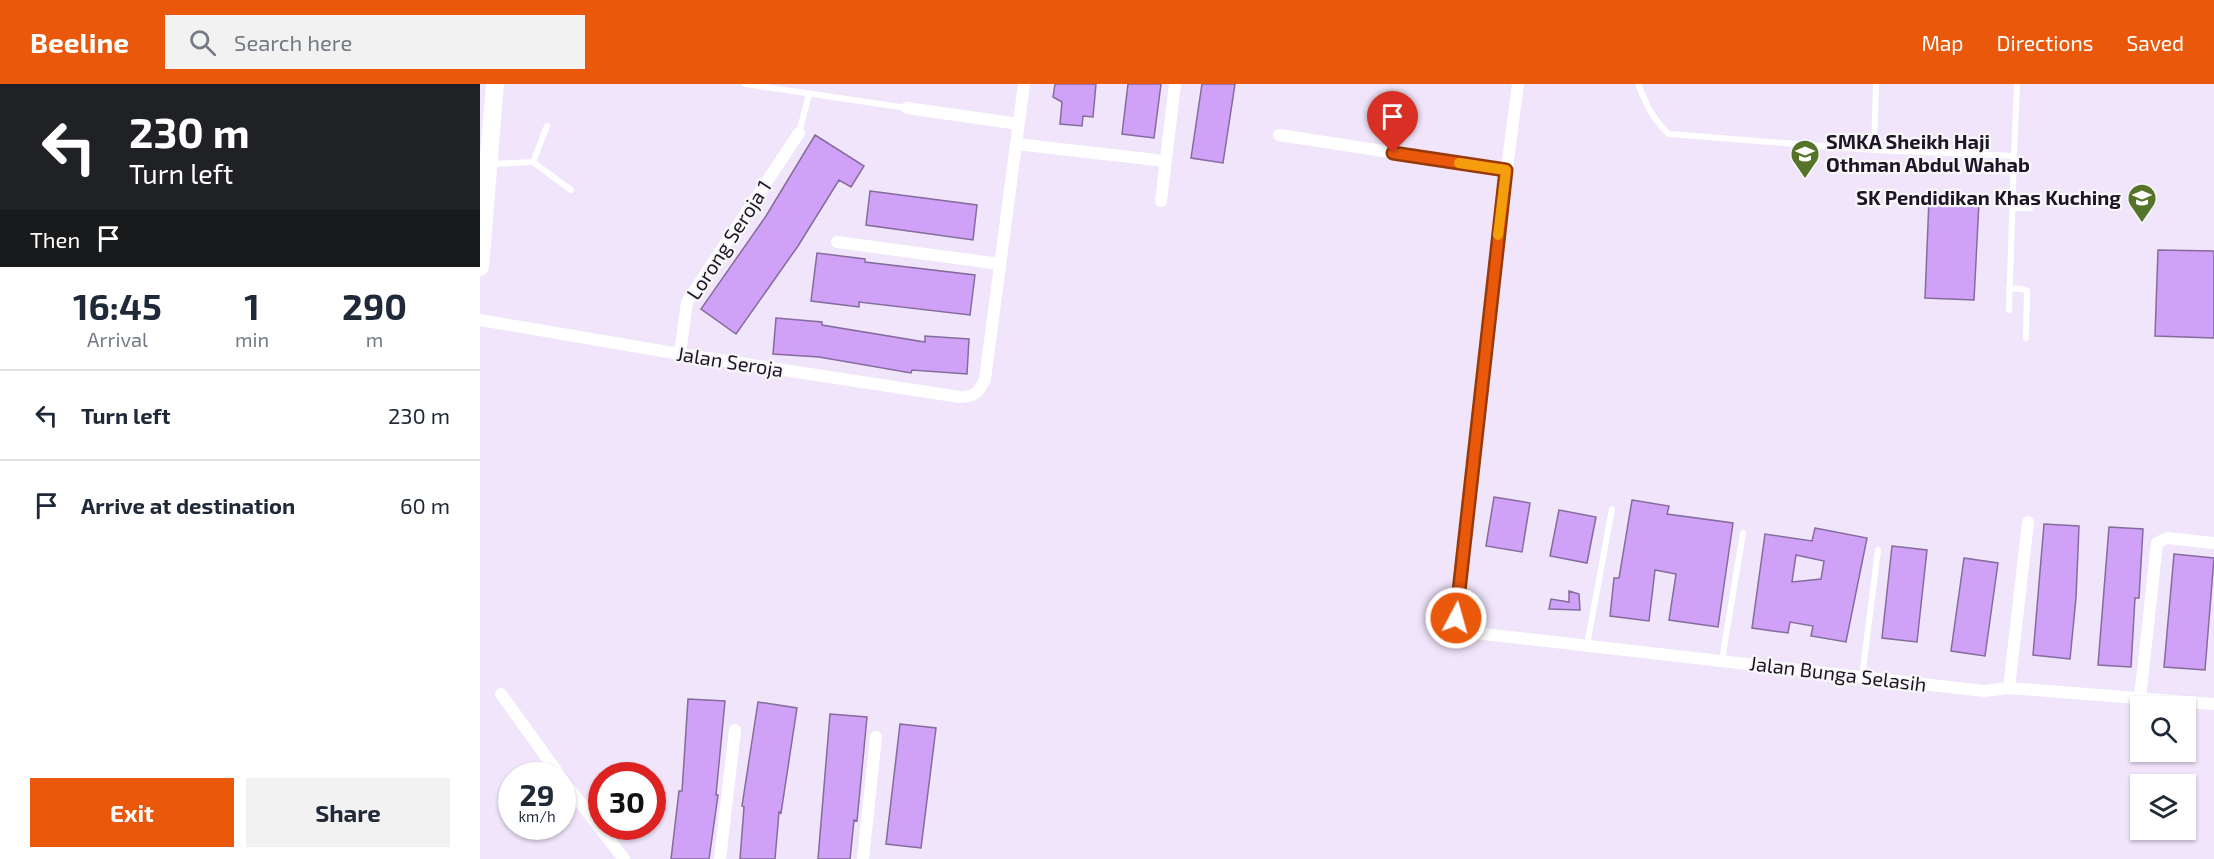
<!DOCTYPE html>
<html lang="en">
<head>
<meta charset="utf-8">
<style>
	body { margin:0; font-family:"Exo 2",sans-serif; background:#f2f2f3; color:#1f2937; height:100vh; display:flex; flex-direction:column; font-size:22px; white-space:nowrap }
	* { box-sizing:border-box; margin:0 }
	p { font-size:20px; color:#747a83 }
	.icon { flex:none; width:33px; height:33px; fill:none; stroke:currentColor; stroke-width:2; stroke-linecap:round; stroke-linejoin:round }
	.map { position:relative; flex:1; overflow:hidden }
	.sheet { display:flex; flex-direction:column; background:#fff; width:480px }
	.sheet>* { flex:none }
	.banner { background:#202124; color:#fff; overflow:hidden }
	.controls { position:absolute; left:1650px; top:612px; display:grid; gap:12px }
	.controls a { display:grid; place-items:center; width:66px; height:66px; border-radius:0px; background:#fff; box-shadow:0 2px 4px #0004; font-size:30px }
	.speed { position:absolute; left:18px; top:678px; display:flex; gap:12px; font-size:30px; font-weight:700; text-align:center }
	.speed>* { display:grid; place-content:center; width:78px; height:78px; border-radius:50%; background:#fff; box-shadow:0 2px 4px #0004; line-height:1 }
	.speed small { font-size:15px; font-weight:400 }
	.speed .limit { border:9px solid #d22; background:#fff; color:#111 }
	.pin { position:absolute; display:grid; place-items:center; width:51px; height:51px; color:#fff; margin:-62px -26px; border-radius:50% 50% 50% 0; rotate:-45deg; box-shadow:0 0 6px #0007 }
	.pin .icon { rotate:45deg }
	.me { position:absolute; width:66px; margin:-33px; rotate:6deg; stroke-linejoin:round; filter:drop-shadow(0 0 4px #0008) }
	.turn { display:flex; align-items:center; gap:21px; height:126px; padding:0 30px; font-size:27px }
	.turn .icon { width:78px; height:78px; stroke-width:2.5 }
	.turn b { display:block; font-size:42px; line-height:51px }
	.then { display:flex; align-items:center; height:57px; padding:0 30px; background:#0003; gap:12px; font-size:22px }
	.eta { display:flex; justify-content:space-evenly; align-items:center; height:102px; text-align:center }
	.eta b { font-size:36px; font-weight:700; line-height:42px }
	.cta { display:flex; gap:12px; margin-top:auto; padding:12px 30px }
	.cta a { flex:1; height:69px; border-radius:0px; background:#ea580c; color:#fff; font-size:24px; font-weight:700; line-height:69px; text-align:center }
	.cta a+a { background:#f2f2f3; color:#1f2937 }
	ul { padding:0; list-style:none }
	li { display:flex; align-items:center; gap:18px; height:90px; padding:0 30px; border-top:2px solid #e0e1e3 }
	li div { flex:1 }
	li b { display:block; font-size:22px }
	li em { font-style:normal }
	header { display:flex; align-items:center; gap:36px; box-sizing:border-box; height:84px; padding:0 30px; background:#ea580c; color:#fff }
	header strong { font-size:28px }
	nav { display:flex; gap:33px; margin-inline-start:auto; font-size:21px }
	.search { width:420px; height:54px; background:#f2f2f3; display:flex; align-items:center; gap:15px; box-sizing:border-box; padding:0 21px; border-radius:0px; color:#747a83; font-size:22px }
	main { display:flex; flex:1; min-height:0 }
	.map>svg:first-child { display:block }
</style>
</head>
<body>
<header>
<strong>Beeline</strong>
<div class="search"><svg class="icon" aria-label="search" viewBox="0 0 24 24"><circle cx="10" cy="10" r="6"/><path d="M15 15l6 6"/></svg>Search here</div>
<nav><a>Map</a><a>Directions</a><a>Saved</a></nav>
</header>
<main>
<section class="sheet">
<div class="banner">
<div class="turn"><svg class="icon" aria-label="left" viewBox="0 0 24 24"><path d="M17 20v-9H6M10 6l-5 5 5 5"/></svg><div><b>230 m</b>Turn left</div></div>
<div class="then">Then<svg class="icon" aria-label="arrive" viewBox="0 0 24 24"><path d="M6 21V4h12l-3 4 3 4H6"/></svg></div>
</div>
<div class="eta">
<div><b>16:45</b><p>Arrival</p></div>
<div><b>1</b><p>min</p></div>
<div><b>290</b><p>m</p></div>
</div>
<ul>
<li><svg class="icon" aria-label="left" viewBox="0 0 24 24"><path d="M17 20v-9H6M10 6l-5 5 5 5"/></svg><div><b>Turn left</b></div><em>230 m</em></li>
<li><svg class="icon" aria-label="arrive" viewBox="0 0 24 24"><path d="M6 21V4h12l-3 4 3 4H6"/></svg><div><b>Arrive at destination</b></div><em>60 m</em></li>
</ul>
<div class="cta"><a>Exit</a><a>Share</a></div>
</section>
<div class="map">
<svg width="1734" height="775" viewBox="0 0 1734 775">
	<rect width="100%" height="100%" fill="#f0e5fb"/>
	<path fill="#cfa1f7" stroke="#856c9c" stroke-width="1.5" fill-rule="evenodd" d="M 575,0 L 616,0 L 613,33 L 603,32 L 602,42 L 580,40 L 582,18 L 573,13 Z
		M 648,0 L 681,0 L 674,54 L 642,50 Z
		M 722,0 L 755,0 L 743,79 L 711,74 Z
		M 335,51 L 384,82 L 371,103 L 359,96 L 318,162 L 256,250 L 221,225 L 286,132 Z
		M 390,107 L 497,121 L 493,156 L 386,141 Z
		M 1449,115 L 1499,118 L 1494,216 L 1445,214 Z
		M 1678,166 L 1734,167 L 1734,254 L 1675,252 Z
		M 337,169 L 385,175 L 385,178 L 495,191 L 490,231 L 379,218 L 379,223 L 331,217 Z
		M 296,234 L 342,238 L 342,241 L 445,258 L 445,252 L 489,255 L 487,290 L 432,286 L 431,289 L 339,273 L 293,270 Z
		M 1014,413 L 1050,419 L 1042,468 L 1006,462 Z
		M 1152,416 L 1189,422 L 1187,430 L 1253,439 L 1238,543 L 1189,536 L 1196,490 L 1175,486 L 1169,537 L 1130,532 L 1134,494 L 1139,494 Z
		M 1079,426 L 1116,433 L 1107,479 L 1070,472 Z
		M 1564,440 L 1599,442 L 1596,514 L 1590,575 L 1553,571 Z
		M 1629,443 L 1663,445 L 1659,514 L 1655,514 L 1651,583 L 1618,581 Z
		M 1335,444 L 1387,454 L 1366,558 L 1331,552 L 1333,542 L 1310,538 L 1308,549 L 1272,544 L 1285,450 L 1332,457 ZM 1316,471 L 1344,477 L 1341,495 L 1312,498 Z
		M 1412,462 L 1447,466 L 1437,558 L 1402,554 Z
		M 1694,470 L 1734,474 L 1725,586 L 1684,583 Z
		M 1484,474 L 1518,479 L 1505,572 L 1471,567 Z
		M 1089,507 L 1099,510 L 1100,526 L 1069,525 L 1071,515 L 1089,518 Z
		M 208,615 L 245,617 L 236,711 L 238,711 L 229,775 L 191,775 L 199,707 L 202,707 Z
		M 278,618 L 317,624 L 301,729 L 299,728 L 295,775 L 260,775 L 264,723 L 262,722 Z
		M 350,630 L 387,633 L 377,737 L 374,736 L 370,775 L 338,775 Z
		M 420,640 L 456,644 L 441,764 L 406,760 Z"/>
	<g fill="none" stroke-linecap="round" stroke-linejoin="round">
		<path stroke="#fff" stroke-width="6" d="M 265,0 L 427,24
			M 1158,0 C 1166,20 1173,36 1189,50 L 1394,66 L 1534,72 L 1537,0
			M 319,49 L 329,10
			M 1394,66 L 1396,0
			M 53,78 L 91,106
			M 12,80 L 53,78 L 67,42
			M 1533,124 L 1550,124
			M 1529,204 L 1542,205 L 1547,207 L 1546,254
			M 1529,226 L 1534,72
			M 1107,561 L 1132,425
			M 1242,576 L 1263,449
			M 1382,593 L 1398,466"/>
		<path stroke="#fff" stroke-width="12" d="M 1038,0 L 1013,190 L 976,534 L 984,544 L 995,549 L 1504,607 L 1529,604 L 1734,620
			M 427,24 L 539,40
			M 799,51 L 1026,86
			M 536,60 L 685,77
			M 681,117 L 695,0
			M 357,158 L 520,180
			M 0,236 L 200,270 L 480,313 C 495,313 499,308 505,295 L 544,0
			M 200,270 L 207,218 L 319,49
			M 1529,604 L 1548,438
			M 21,610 L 80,692
			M 1660,614 L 1677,459 L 1687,454 L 1734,459
			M 82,695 L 144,775
			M 240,775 L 255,646
			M 383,775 L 396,653"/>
		<path stroke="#fff" stroke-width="18" d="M 0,183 L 15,0"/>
	</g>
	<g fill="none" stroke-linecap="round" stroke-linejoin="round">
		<g stroke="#983908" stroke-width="15">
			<path id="route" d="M 913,69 L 1026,86 L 976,534"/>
		</g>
		<use href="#route" stroke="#ea580c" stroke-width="10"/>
		<path stroke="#f59e0b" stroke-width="10" d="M 979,79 L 1026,86 L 1018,151"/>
	</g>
	<defs>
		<g id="school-pin" transform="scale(1.5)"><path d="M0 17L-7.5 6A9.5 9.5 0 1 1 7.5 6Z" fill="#567429" stroke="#f8f8f8"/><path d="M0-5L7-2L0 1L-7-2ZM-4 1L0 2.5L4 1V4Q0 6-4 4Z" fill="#fff"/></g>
	</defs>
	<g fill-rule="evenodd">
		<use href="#school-pin" x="1325" y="70"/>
		<use href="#school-pin" x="1662" y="114"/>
	</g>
	<g text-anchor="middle" stroke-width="4.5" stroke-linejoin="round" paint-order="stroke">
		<g font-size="20" font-weight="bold" fill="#1f1528" stroke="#f8f8f8" text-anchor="start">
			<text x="1346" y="65">SMKA Sheikh Haji<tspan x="1346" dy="23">Othman Abdul Wahab</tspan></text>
			<text x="1641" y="121" text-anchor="end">SK Pendidikan Khas Kuching</text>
		</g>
		<g font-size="20" fill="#1f1528" stroke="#f8f8f8">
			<text transform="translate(249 156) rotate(-57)" y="7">Lorong Seroja 1</text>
			<text transform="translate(250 278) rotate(9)" y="7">Jalan Seroja</text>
			<text transform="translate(1358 590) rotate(7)" y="7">Jalan Bunga Selasih</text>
		</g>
	</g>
</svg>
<div class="controls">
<a><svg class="icon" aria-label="search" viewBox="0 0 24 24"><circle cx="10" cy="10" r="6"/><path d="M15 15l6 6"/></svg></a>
<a><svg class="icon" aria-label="layers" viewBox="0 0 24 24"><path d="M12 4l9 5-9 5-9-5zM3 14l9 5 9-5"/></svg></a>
</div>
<div class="speed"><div>29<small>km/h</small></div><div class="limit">30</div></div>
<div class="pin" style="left:913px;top:69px;background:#d93025"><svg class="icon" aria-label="arrive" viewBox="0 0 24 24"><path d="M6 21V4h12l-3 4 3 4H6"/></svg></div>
<svg class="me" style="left:976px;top:534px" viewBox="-20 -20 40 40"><circle r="17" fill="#ea580c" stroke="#fff" stroke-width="3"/><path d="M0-11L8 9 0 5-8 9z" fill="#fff"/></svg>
</div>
</main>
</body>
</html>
